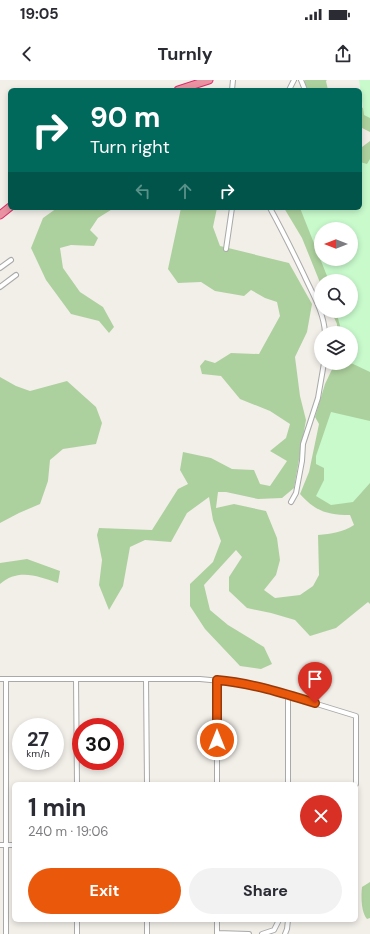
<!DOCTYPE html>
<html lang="en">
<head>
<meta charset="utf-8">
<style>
	body { margin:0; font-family:"DM Sans",sans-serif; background:#f2f2f3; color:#2b2b33; height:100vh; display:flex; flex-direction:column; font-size:15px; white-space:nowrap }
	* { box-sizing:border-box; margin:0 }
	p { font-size:13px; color:#7c7c81 }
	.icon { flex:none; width:22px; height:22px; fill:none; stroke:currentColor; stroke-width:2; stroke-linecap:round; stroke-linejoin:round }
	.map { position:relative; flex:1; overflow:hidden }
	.sheet { position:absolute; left:12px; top:702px; width:346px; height:140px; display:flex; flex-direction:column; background:#fff; border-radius:6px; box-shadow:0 2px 6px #0003 }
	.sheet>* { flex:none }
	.hud { position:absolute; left:8px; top:8px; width:354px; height:122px; border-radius:6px; box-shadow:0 2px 6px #0003; background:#00695c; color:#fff; overflow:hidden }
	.needle { width:26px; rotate:270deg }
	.buttons { position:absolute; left:314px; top:142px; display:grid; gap:8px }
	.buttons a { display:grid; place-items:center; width:44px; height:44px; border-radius:50%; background:#fff; box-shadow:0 2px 6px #0003; font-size:20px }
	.speed { position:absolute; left:12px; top:638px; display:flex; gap:8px; font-size:20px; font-weight:700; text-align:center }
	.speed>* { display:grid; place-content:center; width:52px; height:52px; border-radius:50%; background:#fff; box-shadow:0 2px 6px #0003; line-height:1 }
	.speed small { font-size:10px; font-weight:400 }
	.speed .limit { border:6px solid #d22; background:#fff; color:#111 }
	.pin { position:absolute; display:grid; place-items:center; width:34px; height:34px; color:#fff; margin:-41px -17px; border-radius:50% 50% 50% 0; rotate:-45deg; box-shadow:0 0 4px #0007 }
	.pin .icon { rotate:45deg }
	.me { position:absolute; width:44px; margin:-22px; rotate:0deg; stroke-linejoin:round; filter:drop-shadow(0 0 3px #0008) }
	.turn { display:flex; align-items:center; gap:14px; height:84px; padding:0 16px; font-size:18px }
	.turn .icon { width:52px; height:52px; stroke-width:2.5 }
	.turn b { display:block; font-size:28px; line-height:34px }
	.lanes { display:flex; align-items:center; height:38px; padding:0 16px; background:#0003; justify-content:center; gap:20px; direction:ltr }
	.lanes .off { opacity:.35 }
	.round { display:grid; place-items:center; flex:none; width:42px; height:42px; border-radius:21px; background:#f2f2f3 }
	.headline { display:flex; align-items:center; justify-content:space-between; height:68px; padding:0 16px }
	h1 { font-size:24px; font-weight:700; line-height:30px }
	.primary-button { display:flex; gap:8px; margin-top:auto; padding:8px 16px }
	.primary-button a { flex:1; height:46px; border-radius:24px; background:#ea580c; color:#fff; font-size:16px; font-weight:700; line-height:46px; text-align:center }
	.primary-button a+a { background:#f2f2f3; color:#2b2b33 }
	.status { display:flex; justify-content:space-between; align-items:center; height:28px; padding:0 20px; background:#fff; direction:ltr }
	.status svg { height:11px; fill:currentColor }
	header { display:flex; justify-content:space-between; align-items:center; height:52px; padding:0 16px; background:#fff; font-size:18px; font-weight:700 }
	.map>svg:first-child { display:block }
</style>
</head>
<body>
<div class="status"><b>19:05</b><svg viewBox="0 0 49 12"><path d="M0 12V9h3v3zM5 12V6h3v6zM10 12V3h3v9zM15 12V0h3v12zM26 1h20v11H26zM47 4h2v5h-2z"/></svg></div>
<header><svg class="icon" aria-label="back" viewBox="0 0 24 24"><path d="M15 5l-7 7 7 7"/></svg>Turnly<svg class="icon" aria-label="share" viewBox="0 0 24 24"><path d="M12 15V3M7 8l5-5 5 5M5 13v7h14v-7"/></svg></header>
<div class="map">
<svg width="370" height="854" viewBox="0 0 370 854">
	<rect width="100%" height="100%" fill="#f2efe9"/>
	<path fill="#add19e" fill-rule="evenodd" d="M 305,0 L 327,0 L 326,1 L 328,10 L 306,10 L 303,6 Z
		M 360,26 L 370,33 L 370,52 L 360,47 Z
		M 370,61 L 370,524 L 368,522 L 336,548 L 310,556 L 295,540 L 271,533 L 247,528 L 229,511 L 229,497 L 242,477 L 236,470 L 204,505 L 210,530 L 228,545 L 264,567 L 272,584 L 261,589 L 240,586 L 205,549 L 190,526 L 190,504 L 213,482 L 221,461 L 213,440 L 209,417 L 187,433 L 171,462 L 145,460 L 130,467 L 123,506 L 109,530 L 99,505 L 102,480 L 97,455 L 99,448 L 152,450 L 178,409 L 188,404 L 180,390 L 183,372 L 211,378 L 232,389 L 254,390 L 260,404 L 270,406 L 287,381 L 270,371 L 286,358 L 290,344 L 270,331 L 240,319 L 221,296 L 202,294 L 200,286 L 205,280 L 215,283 L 231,273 L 259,274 L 280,236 L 277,222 L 265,218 L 251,210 L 244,216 L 215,211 L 201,202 L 178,203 L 168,189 L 181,128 L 217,128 L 213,147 L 220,166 L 289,183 L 312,224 L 307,252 L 295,277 L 300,316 L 306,340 L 294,408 L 282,418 L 258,419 L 226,412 L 218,412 L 216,428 L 234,424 L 266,431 L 277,458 L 280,480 L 276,495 L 264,510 L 275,518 L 300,515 L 313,506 L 319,495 L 318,455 C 331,454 343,452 354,445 L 350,435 C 327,435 315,431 300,414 L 309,392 L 319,344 L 315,337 L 325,304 L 335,283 L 351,283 L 351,253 L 337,253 L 337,244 L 331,231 L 351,231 L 351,201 L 321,201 L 321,205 L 302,158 L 284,128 L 360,128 L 360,66 L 362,67 ZM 321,149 L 351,149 L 351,179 L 321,179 Z
		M 57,128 L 114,128 L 98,138 L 90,150 L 98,158 L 94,166 L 71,165 L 60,168 L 63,188 L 80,212 L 103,227 L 114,247 L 109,253 L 99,241 L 71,234 L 46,200 L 31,168 L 43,138 Z
		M 0,297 L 16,306 L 30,311 L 67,301 L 96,327 L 102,343 L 96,364 L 63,369 L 50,380 L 48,401 L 40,424 L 19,433 L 0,443 Z
		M 27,479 L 60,491 L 58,503 C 38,496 18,488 0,504 L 0,483 Z
		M 370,802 L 370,838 L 367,839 C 361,832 361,816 362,807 Z"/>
	<path fill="#c8facc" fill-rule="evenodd" d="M 359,0 L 370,0 L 370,38 L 364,35 Z
		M 370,79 L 370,292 L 351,283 L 351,253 L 342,253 L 336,231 L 351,231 L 351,201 L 329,201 L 300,128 L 360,128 L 360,82 L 367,84 ZM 321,149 L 351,149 L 351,179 L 321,179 Z
		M 331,332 L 370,341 L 370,403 L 353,422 L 331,425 L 316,416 L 324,400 L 324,388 L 316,384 L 316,376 Z"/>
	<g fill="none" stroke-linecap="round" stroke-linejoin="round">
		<g stroke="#a9a9a9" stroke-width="6">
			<path id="street" d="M 301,0 L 305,10
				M 232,10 L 233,0
				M 289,10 L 294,0
				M 270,128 C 282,150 293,172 304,195 C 312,213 324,232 325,253
				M 226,169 L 232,128
				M 0,188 L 11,180
				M 0,207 L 16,195
				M 291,422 L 296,413 L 302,381 L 303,364 L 318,318 L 324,283
				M 0,599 L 200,599 L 231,602 L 268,609 L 356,636 L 356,704
				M 6,599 L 6,854
				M 76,599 L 77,704
				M 146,599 L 147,704
				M 217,601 L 217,704
				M 288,615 L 288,704
				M 0,765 L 14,765
				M 77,840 L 77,854
				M 147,840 L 147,854
				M 217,853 L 249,854
				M 217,854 L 217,840
				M 262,854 L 274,850 L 279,840
				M 285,854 L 287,849 L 288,840"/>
		</g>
		<g stroke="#dc2a67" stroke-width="9">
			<path id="highway" d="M 178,10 L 209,0
				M 0,135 L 10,127"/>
		</g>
		<use href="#street" stroke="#fff" stroke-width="4"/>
		<use href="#highway" stroke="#e892a2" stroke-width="7"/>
	</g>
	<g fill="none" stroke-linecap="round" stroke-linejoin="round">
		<g stroke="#983908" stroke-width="10">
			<path id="route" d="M 217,660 L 217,600 C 251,603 283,613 315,623"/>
		</g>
		<use href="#route" stroke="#ea580c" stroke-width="7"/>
	</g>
</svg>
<div class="buttons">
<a><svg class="needle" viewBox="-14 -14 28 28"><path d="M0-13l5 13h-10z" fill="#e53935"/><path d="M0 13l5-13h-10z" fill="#7c7c81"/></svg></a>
<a><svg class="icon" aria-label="search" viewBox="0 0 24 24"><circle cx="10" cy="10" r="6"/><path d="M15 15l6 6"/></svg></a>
<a><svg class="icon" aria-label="layers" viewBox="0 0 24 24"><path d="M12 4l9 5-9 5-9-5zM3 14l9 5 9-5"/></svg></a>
</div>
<div class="speed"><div>27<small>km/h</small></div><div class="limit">30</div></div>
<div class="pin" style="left:315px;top:623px;background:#d93025"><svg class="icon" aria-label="arrive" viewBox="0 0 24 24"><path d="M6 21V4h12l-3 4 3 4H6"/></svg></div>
<svg class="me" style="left:217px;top:660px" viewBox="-20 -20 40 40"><circle r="17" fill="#ea580c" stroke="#fff" stroke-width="3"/><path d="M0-11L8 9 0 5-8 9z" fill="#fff"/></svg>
<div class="hud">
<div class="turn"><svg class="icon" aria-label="right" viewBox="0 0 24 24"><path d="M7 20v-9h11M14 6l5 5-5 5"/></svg><div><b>90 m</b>Turn right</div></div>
<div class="lanes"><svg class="icon off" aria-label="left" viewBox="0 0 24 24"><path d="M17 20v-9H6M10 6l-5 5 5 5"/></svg><svg class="icon off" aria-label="ahead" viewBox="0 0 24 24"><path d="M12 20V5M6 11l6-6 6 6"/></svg><svg class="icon" aria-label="right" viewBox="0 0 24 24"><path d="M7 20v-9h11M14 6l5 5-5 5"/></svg></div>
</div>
<section class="sheet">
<div class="headline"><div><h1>1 min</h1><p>240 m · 19:06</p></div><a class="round" style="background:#d93025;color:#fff"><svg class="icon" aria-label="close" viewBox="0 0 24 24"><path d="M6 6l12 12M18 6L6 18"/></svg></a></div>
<div class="primary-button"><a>Exit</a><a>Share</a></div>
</section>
</div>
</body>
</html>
